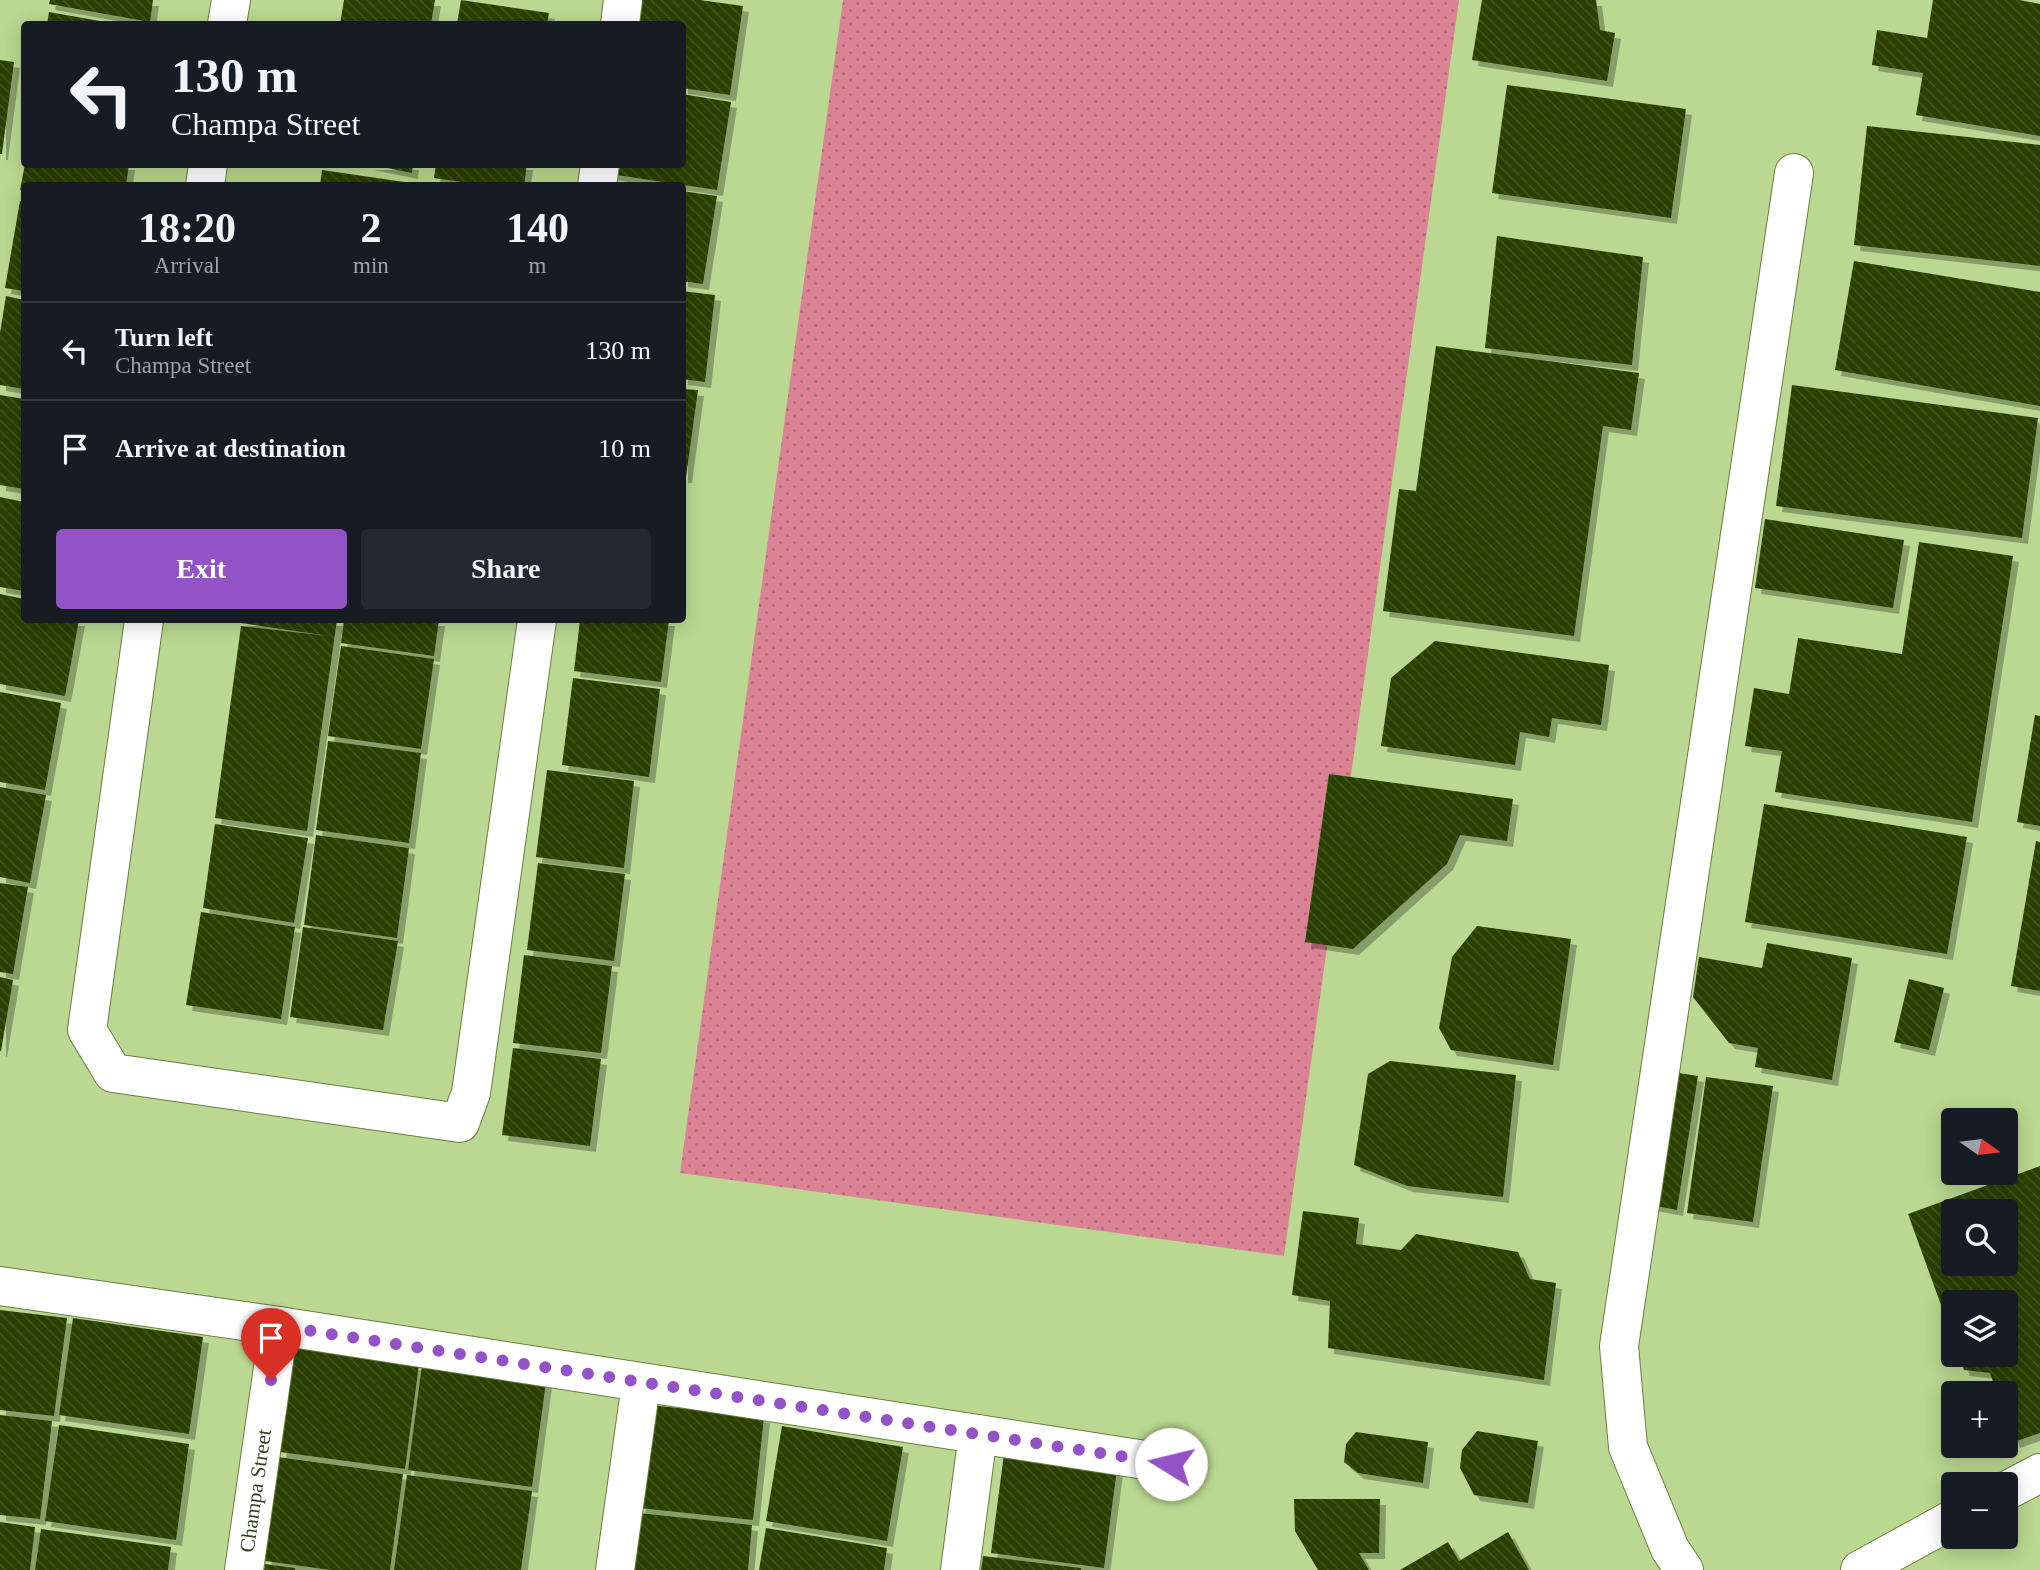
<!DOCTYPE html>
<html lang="en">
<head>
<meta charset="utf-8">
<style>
	body { margin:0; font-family:"Times New Roman",serif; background:#242831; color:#f1f3f6; height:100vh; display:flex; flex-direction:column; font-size:26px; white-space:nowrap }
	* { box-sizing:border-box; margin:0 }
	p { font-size:23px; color:#9ea1a6 }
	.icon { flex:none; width:38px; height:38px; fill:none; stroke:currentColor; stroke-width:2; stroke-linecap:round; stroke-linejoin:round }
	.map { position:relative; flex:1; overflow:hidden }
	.sheet { position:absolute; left:21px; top:182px; width:665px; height:441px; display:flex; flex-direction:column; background:#171b24; border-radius:7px; box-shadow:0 4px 18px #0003 }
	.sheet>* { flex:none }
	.banner { position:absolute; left:21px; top:21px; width:665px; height:147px; border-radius:7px; box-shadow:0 4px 18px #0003; background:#171b24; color:#f1f3f6; overflow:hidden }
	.needle { width:46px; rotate:104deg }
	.fabs { position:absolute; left:1941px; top:1108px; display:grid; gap:14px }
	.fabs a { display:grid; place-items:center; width:77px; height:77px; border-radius:7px; background:#171b24; box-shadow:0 4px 18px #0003; font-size:35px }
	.pin { position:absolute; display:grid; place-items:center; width:60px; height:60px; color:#fff; margin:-72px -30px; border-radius:50% 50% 50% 0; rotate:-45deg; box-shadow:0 0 7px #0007 }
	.pin .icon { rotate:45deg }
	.me { position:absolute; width:77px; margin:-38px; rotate:279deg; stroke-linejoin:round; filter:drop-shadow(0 0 5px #0008) }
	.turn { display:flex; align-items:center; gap:24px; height:147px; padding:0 35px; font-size:32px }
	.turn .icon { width:91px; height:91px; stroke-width:2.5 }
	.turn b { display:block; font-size:49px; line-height:60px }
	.eta { display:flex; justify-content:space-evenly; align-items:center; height:119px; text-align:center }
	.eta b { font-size:42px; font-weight:800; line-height:49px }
	.primary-button { display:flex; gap:14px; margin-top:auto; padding:14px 35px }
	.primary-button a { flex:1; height:80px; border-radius:7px; background:#9452c7; color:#fff; font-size:28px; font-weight:800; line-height:80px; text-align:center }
	.primary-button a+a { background:#242831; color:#f1f3f6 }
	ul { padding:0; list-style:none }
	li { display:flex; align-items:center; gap:21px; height:98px; padding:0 35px; border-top:2px solid #363941 }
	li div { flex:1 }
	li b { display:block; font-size:26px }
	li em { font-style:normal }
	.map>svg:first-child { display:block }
</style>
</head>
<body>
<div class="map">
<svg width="2040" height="1570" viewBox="0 0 2040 1570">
	<defs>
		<pattern id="grass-dots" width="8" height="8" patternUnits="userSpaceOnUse" patternTransform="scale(1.75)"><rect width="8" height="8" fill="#db8395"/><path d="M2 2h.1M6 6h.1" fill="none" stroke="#b26d79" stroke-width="1.8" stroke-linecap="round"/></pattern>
		<pattern id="building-back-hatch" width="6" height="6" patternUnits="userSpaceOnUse" patternTransform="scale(1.75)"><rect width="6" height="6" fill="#2b3f00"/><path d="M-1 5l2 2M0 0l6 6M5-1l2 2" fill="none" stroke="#42531c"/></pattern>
		<filter id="shadow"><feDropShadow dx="6" dy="6" stdDeviation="0" flood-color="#0004"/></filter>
	</defs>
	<rect width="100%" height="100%" fill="#bad891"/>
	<path fill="url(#grass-dots)" d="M 843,0 L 1459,0 L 1284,1256 L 680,1173 Z"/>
	<path fill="url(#building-back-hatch)" fill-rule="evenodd" filter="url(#shadow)" d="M 50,0 L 153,0 L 150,22 L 49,4 Z
		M 344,0 L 435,0 L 431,24 L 340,24 Z
		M 461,0 L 549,13 L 547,24 L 457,24 Z
		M 627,0 L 700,0 L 743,6 L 730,95 L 682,88 L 682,24 L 623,24 Z
		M 1482,0 L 1596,0 L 1600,30 L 1615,33 L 1607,81 L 1472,60 Z
		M 1933,0 L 2019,0 L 2040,4 L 2040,136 L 1916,115 L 1923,73 L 1872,65 L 1877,30 L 1927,38 Z
		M 49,12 L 111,23 L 111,24 L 47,24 Z
		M 0,60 L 14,62 L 2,154 L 0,154 Z
		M 1507,85 L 1686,109 L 1671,218 L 1492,193 Z
		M 682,94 L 731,102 L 717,190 L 603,173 L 604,164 L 682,164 Z
		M 1867,126 L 2040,145 L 2040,266 L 1854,245 Z
		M 25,164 L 129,164 L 126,186 L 24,186 L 24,191 L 20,190 Z
		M 368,164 L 413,164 L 412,173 Z
		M 436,164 L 527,164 L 524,186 L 488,186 L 434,178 Z
		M 322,170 L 411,183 L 410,186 L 320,186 Z
		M 682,191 L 717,196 L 703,284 L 682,281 Z
		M 20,201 L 24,202 L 24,291 L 5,288 Z
		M 1497,236 L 1643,257 L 1632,365 L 1485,348 Z
		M 1854,261 L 2040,292 L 2040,406 L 1835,370 Z
		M 682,291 L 715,295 L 705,382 L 682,379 Z
		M 6,296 L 24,300 L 24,389 L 0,385 L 0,333 Z
		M 1436,346 L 1639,373 L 1631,430 L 1603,426 L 1574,636 L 1383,611 L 1399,489 L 1416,491 Z
		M 1792,385 L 2038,418 L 2022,538 L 1776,506 Z
		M 682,389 L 698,390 L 686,477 L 682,477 Z
		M 0,395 L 24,399 L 24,489 L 0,485 Z
		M 0,497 L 24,502 L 24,591 L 0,587 Z
		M 1765,519 L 1904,540 L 1893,608 L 1755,588 Z
		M 1919,542 L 2013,556 L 1972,822 L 1775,792 L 1782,751 L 1745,746 L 1754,688 L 1789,694 L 1798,638 L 1902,654 Z
		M 0,594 L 24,599 L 24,620 L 79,620 L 65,696 L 0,684 Z
		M 241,620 L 337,620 L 307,831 L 215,818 L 241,626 L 329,636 L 241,623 Z
		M 344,620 L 439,620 L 434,656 L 341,643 Z
		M 580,620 L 669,620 L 661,682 L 574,671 Z
		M 1435,641 L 1609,665 L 1601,725 L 1552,718 L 1549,737 L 1520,732 L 1515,765 L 1381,746 L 1391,678 Z
		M 341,646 L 434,659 L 421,749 L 328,736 Z
		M 573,678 L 660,689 L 649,777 L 562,765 Z
		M 0,692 L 61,703 L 45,790 L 0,782 Z
		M 2035,715 L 2040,716 L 2040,826 L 2017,822 Z
		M 328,741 L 421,753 L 409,843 L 316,830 Z
		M 547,770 L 634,781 L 624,868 L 536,857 Z
		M 1329,774 L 1513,799 L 1507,841 L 1460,835 L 1447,864 L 1353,949 L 1305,942 Z
		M 0,787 L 46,795 L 30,883 L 0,877 Z
		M 1764,804 L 1967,837 L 1947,954 L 1745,922 Z
		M 215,824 L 308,838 L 294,923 L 203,908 Z
		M 316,835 L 409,848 L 397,938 L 304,925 Z
		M 2036,841 L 2040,842 L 2040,991 L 2011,986 Z
		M 538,863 L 625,874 L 614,961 L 527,950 Z
		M 0,883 L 28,887 L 13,974 L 0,972 Z
		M 201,912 L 295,927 L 281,1019 L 186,1005 Z
		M 1477,926 L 1571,939 L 1553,1065 L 1451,1050 L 1439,1028 L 1452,957 Z
		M 303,927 L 398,941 L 383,1030 L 290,1017 Z
		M 1767,943 L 1852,958 L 1832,1080 L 1755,1067 L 1758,1048 L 1729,1043 L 1693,997 L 1699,957 L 1762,968 Z
		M 524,955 L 612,966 L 601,1053 L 513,1043 Z
		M 0,977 L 13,980 L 1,1051 L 0,1051 Z
		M 1909,979 L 1944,988 L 1929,1050 L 1894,1042 Z
		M 513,1048 L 601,1059 L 590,1146 L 502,1135 Z
		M 1390,1061 L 1516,1075 L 1503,1197 L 1407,1186 L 1354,1165 L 1368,1074 Z
		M 1666,1071 L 1698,1076 L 1677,1210 L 1645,1204 Z
		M 1706,1077 L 1773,1086 L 1753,1222 L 1687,1213 Z
		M 2040,1166 L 2040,1433 L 2014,1442 L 2006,1417 L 2006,1393 L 1997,1393 L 1990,1373 L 1964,1370 L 1959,1354 L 2006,1354 L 2006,1302 L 1953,1302 L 1953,1338 L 1908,1214 ZM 1953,1211 L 2006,1211 L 2006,1264 L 1953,1264 Z
		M 1303,1211 L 1359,1218 L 1356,1244 L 1401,1250 L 1416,1234 L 1518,1252 L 1530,1279 L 1556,1283 L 1544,1380 L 1328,1348 L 1330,1301 L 1292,1295 Z
		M 0,1310 L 67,1318 L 54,1416 L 0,1410 Z
		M 73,1318 L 203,1337 L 189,1434 L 59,1415 Z
		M 295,1348 L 419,1365 L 405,1469 L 280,1452 Z
		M 422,1365 L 546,1382 L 532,1487 L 408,1470 Z
		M 650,1405 L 764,1417 L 753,1520 L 639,1508 Z
		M 0,1415 L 52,1421 L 40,1519 L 0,1515 Z
		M 59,1425 L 189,1444 L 176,1540 L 45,1521 Z
		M 782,1426 L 903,1447 L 887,1541 L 766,1521 Z
		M 1477,1431 L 1538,1441 L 1528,1503 L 1474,1495 L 1460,1468 L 1462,1450 Z
		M 1356,1432 L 1428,1442 L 1423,1483 L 1358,1473 L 1344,1462 L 1346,1444 Z
		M 1004,1454 L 1117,1469 L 1104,1568 L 991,1553 Z
		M 278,1457 L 403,1474 L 390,1570 L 330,1570 L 265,1561 Z
		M 407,1475 L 532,1491 L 521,1570 L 394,1570 Z
		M 1294,1499 L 1380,1499 L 1379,1553 L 1359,1553 L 1369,1570 L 1318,1570 L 1295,1531 Z
		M 639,1513 L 752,1525 L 748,1570 L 633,1570 Z
		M 0,1522 L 35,1527 L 30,1570 L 0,1570 Z
		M 766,1528 L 887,1548 L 884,1570 L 759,1570 Z
		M 41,1529 L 171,1547 L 168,1570 L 35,1570 Z
		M 1508,1532 L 1529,1570 L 1400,1570 L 1448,1542 L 1459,1561 Z
		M 983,1556 L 1081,1568 L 1081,1570 L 981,1570 Z
		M 265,1564 L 295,1568 L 295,1570 L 264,1570 Z"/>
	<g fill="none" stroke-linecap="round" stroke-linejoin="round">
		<g stroke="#65803c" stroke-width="40">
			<g id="minor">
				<path d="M 227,24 L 231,0"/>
				<path d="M 620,24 L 623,0"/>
				<path d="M 205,186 L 208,164"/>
				<path d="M 597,186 L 600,164"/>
				<path d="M 144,620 L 87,1030 L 113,1073 L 460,1123 L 471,1093 L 537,620"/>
				<path d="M 0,1286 L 279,1326 L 1171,1464"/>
				<path d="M 2006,1491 L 2040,1473"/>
				<path id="s1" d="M 244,1570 L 279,1326"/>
				<path d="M 615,1570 L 641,1384"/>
				<path d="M 960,1570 L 978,1434"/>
				<path d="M 1684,1570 L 1670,1549 L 1628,1447 L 1619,1346 L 1794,173"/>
				<path d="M 1860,1570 L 1953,1519"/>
			</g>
		</g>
		<use href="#minor" stroke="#fff" stroke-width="38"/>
	</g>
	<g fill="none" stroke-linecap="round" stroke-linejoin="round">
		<path stroke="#9452c7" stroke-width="12" stroke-dasharray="0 21.6" d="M 271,1380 L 279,1326 L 1171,1464"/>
	</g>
	<g text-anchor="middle" stroke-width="7" stroke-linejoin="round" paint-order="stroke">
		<g font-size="21" fill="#344023" stroke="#c6e69e">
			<text dy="7" stroke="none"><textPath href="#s1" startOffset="80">Champa Street</textPath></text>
		</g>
	</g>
</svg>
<div class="fabs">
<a><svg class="needle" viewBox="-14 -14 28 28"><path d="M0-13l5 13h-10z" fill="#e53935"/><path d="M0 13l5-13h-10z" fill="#9ea1a6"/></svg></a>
<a><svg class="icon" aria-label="search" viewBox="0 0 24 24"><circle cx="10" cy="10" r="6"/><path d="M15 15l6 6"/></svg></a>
<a><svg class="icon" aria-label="layers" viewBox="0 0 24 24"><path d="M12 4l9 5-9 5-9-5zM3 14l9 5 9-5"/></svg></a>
<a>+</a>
<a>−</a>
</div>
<div class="pin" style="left:271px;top:1380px;background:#d93025"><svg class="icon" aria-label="arrive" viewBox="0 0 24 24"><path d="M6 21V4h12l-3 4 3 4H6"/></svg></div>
<svg class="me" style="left:1171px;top:1464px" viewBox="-20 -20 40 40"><circle r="19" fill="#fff"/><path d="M0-13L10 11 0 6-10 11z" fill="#9452c7"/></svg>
<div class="banner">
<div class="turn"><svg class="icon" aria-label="left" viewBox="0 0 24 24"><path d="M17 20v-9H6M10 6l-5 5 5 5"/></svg><div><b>130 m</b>Champa Street</div></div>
</div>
<section class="sheet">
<div class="eta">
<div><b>18:20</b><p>Arrival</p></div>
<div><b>2</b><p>min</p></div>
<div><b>140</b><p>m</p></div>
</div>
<ul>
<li><svg class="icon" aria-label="left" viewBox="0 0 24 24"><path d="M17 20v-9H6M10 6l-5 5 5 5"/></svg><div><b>Turn left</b><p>Champa Street</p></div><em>130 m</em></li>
<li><svg class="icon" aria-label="arrive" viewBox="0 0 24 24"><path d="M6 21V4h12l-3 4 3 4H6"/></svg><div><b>Arrive at destination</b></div><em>10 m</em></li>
</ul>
<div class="primary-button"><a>Exit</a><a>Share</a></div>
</section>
</div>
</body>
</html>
